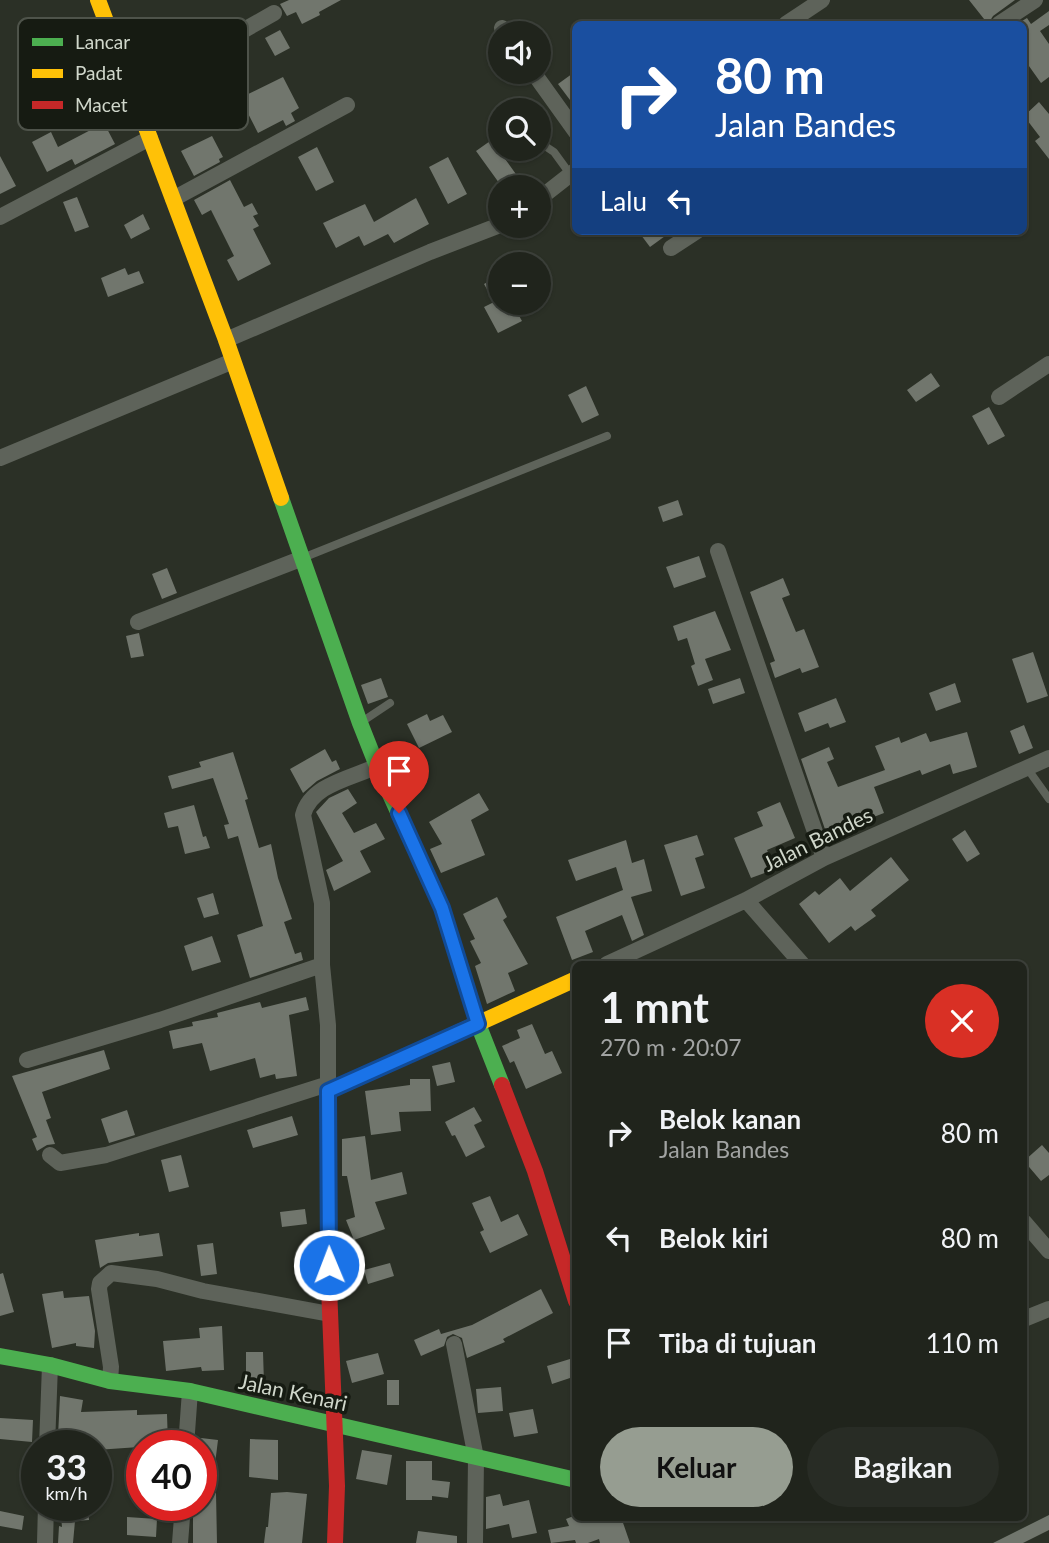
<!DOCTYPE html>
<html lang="id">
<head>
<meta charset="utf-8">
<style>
	body { margin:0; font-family:Lato,sans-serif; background:#282c25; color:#f1f3f6; height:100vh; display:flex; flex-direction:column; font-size:26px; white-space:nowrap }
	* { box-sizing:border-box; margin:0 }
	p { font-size:23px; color:#a2a4a3 }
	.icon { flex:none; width:38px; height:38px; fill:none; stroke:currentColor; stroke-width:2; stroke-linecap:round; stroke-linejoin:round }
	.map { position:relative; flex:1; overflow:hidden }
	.details { position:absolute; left:572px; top:961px; width:455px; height:560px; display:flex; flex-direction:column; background:#20241c; border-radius:10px; box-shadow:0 2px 5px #0004,0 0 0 2px #3d413b }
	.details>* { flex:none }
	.top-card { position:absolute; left:572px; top:21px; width:455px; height:214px; border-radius:10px; box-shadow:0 2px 5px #0004,0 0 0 2px #3d413b; background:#1a4fa0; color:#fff; overflow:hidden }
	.controls { position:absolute; left:488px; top:21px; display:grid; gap:14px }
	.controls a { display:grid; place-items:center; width:63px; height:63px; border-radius:50%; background:#20241c; box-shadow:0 2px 5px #0004,0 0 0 2px #3d413b; font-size:35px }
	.speed { position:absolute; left:21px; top:1430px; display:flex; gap:14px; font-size:35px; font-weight:700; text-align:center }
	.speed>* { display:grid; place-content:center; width:91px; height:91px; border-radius:50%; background:#20241c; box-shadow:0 2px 5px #0004,0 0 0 2px #3d413b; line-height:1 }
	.speed small { font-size:18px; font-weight:400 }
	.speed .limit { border:10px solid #d22; background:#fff; color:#111 }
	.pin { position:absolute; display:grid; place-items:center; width:60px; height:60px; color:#fff; margin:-72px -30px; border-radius:50% 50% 50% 0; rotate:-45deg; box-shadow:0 0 7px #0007 }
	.pin .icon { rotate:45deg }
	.me { position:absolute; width:77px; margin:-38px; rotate:359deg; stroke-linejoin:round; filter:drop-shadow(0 0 5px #0008) }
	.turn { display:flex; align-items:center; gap:24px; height:147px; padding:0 28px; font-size:32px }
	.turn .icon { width:91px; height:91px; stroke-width:2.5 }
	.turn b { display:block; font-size:49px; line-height:60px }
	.then { display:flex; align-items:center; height:66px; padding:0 28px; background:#0003; gap:14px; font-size:26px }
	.round { display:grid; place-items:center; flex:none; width:74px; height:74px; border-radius:37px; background:#282c25 }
	.headline { display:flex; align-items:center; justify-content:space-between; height:119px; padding:0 28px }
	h1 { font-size:42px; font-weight:700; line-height:52px }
	.primary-button { display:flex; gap:14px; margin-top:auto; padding:14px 28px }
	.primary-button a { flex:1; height:80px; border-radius:42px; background:#969d91; color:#111; font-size:28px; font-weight:700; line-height:80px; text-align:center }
	.primary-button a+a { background:#282c25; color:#f1f3f6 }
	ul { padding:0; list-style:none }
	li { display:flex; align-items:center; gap:21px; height:105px; padding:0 28px }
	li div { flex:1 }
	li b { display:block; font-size:26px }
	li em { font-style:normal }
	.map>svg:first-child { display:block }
</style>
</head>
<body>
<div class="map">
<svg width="1049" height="1543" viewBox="0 0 1049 1543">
	<rect width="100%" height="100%" fill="#2b3026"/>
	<path fill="#71766d" d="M 289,0 L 341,0 L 319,12 L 320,15 L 302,24 L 296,12 L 287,16 L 280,4 Z
		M 969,0 L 1015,0 L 993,16 L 988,24 Z
		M 1049,11 L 1049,25 L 1040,31 L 1049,44 L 1049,77 L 1041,83 L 1024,59 L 1024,24 L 1017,24 L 1027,18 L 1031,24 Z
		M 280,30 L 290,48 L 275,56 L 265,38 Z
		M 576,71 L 576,108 L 558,84 Z
		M 283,77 L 299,108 L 291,113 L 295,121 L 286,126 L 283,120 L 258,133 L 240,98 Z
		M 1039,102 L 1049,114 L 1049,159 L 1035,141 L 1040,137 L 1024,116 Z
		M 104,123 L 115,144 L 75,165 L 72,159 L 47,172 L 32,142 L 51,132 L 58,147 Z
		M 500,134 L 500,149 L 514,149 L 503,156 L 518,177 L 504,187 L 502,187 L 476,151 Z
		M 212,136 L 223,157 L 219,159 L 220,162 L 194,176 L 181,151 Z
		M 317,147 L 334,182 L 316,191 L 298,157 Z
		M 0,156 L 16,186 L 0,194 Z
		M 448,157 L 467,194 L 448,204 L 429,167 Z
		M 230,180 L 244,207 L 252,203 L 258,214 L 253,216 L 259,226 L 253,229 L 271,264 L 238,281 L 227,260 L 234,256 L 211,210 L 202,215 L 194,200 Z
		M 77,197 L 89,227 L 75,232 L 63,202 Z
		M 416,198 L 429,224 L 394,243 L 388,234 L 364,246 L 359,236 L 336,248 L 323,223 L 365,204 L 374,222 Z
		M 143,214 L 150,229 L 131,239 L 124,225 Z
		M 638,231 L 672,231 L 650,247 Z
		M 125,268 L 128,275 L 139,271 L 144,283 L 108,297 L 101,278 Z
		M 500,275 L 500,303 L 512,303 L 522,321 L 498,333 L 484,307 L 494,302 L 484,284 Z
		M 931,373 L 940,386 L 916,402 L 907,390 Z
		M 586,386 L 599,415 L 582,423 L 568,395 Z
		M 989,407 L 1005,436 L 988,445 L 972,416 Z
		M 678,500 L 683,515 L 663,522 L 658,507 Z
		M 699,556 L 706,577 L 674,588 L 666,567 Z
		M 167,568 L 177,593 L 162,599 L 152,574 Z
		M 783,578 L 790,595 L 782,598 L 796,632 L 804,629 L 819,667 L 802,673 L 800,668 L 775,678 L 770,663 L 775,661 L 750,592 Z
		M 715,611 L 731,650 L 705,659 L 713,680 L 698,686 L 691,666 L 695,664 L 687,638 L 678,641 L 673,626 Z
		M 139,633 L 144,656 L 131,658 L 126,636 Z
		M 1033,652 L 1048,696 L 1027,703 L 1012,659 Z
		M 381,678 L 388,697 L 368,704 L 361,685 Z
		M 740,678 L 745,693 L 713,704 L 708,689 Z
		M 955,683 L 961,702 L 936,711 L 929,693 Z
		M 836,698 L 846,722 L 830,728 L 828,723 L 805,732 L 798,713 Z
		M 427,714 L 430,721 L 443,715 L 452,732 L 419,748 L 407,724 Z
		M 1024,725 L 1033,748 L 1019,754 L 1010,731 Z
		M 967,732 L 977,767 L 953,774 L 950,764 L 922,775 L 920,770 L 874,787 L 884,813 L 848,827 L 849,829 L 828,838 L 801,759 L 829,747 L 834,759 L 827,762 L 838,787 L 885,770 L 875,746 L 899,737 L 901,743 L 926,733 L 930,742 Z
		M 325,749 L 332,762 L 336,760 L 340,769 L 317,781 L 303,793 L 290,769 Z
		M 233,752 L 248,799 L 245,800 L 259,848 L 271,844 L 278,878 L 292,919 L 284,922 L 295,954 L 301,952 L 303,960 L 250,978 L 237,935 L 263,926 L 238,836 L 228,839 L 224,825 L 229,824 L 213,778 L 172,789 L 168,776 L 201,767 L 199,762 Z
		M 348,789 L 357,803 L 342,813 L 354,833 L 376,823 L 385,839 L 360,851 L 371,872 L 334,891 L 326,870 L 343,861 L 316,812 L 329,798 Z
		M 479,793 L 489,810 L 471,820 L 485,855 L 441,873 L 430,849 L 442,844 L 429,822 Z
		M 780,802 L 795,838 L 767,850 L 775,869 L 751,878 L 734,838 L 763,826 L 757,812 Z
		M 194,805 L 203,837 L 206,836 L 210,848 L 185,854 L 178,826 L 168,828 L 164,813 Z
		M 965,830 L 980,854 L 967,862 L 952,839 Z
		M 697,835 L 704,855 L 695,858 L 705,888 L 681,896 L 664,845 Z
		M 626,840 L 632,863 L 644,859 L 652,891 L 631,897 L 644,935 L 632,941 L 622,915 L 585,931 L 593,952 L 572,960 L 556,917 L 623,890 L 616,867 L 576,881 L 568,860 Z
		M 891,857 L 909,880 L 871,910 L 876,916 L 855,931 L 851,926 L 829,943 L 799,904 L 815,891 L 819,895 L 840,878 L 850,891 Z
		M 213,893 L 219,914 L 204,918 L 197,898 Z
		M 497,897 L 507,917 L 503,920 L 528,964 L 508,973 L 515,991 L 487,1004 L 475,966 L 481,963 L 470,941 L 475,939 L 463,914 Z
		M 212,936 L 221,962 L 192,971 L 184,946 Z
		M 306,997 L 309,1010 L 289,1015 L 297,1076 L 276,1079 L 275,1074 L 260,1078 L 255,1058 L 210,1071 L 202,1043 L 173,1049 L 169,1031 L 193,1026 L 192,1022 L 218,1017 L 217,1013 L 260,1002 L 262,1008 Z
		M 532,1024 L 545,1054 L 552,1051 L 562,1073 L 526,1089 L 514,1061 L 510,1063 L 502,1046 L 520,1038 L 517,1030 Z
		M 104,1050 L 110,1069 L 42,1092 L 51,1118 L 46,1120 L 55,1144 L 47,1145 L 37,1151 L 32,1139 L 37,1137 L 12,1076 Z
		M 450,1062 L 455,1082 L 437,1086 L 432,1066 Z
		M 410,1079 L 430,1079 L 431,1111 L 399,1112 L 401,1131 L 371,1135 L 365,1091 L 410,1085 Z
		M 474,1107 L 482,1121 L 474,1125 L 485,1147 L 466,1157 L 455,1135 L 452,1136 L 445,1122 Z
		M 127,1110 L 135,1135 L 109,1143 L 101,1119 Z
		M 292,1116 L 298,1135 L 253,1148 L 247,1130 Z
		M 365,1136 L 371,1180 L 402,1172 L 407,1194 L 375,1202 L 385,1229 L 354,1240 L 346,1220 L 355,1217 L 347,1176 L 342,1176 L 342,1139 Z
		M 1042,1145 L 1049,1153 L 1049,1175 L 1041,1181 L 1024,1161 Z
		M 181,1155 L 189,1187 L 169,1192 L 161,1160 Z
		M 490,1196 L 501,1222 L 518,1214 L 528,1235 L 490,1253 L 480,1232 L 484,1230 L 472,1203 Z
		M 305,1209 L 307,1224 L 282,1227 L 280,1212 Z
		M 139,1233 L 139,1236 L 159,1233 L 163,1256 L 108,1263 L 100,1268 L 95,1240 Z
		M 213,1243 L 217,1274 L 201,1276 L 197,1245 Z
		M 390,1263 L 394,1276 L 368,1284 L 364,1270 Z
		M 3,1273 L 14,1312 L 0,1316 L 0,1274 Z
		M 541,1289 L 553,1313 L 503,1339 L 505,1342 L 467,1358 L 462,1338 L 453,1334 L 447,1337 L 444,1346 L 421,1356 L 414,1340 L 439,1329 L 441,1334 L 472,1325 Z
		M 63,1291 L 64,1298 L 89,1296 L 95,1331 L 94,1348 L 76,1346 L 76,1343 L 52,1348 L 42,1294 Z
		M 222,1326 L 224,1370 L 202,1371 L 201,1367 L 166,1371 L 163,1341 L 200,1338 L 199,1328 Z
		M 246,1352 L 263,1352 L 264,1383 L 246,1383 Z
		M 378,1353 L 384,1374 L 352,1383 L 346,1361 Z
		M 570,1359 L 576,1376 L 552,1384 L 547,1366 Z
		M 387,1380 L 399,1380 L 399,1405 L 387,1405 Z
		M 501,1387 L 503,1411 L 478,1413 L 476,1389 Z
		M 60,1396 L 83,1400 L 81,1412 L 137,1410 L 137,1415 L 167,1414 L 168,1445 L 96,1450 L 96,1446 L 89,1446 L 89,1441 L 58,1436 Z
		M 533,1409 L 538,1433 L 514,1437 L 509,1413 Z
		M 0,1418 L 33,1420 L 32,1442 L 0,1439 Z
		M 201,1438 L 218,1440 L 214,1472 L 201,1471 Z
		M 250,1439 L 278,1440 L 278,1480 L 249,1477 Z
		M 362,1450 L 392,1455 L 387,1485 L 356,1479 Z
		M 406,1461 L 432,1461 L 432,1480 L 450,1482 L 448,1498 L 432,1496 L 432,1500 L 406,1500 Z
		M 287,1492 L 307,1494 L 302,1543 L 264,1543 L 266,1527 L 268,1527 L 271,1493 Z
		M 201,1493 L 216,1493 L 217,1543 L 193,1543 L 193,1505 L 201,1505 Z
		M 500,1494 L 503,1506 L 529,1500 L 537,1533 L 512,1538 L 509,1524 L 486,1529 L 486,1497 Z
		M 60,1505 L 88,1505 L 89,1520 L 75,1521 L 73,1543 L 58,1543 L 59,1526 L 62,1527 Z
		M 0,1511 L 24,1516 L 22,1530 L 0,1526 Z
		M 576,1515 L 581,1523 L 596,1517 L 621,1517 L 630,1543 L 600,1543 L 599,1539 L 588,1543 L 576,1543 L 575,1540 L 551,1543 L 548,1530 L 569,1526 L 566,1519 Z
		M 1049,1515 L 1049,1530 L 1023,1543 L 993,1543 Z
		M 127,1517 L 157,1519 L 156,1537 L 127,1535 Z
		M 418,1531 L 457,1536 L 457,1543 L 416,1543 Z"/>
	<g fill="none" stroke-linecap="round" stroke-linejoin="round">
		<path stroke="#5e635a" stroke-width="8" d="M 542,144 L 554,152 L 570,174
			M 305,557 L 607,436
			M 363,721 L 390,703
			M 1027,768 L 1049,799"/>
		<path stroke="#5e635a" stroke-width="16" d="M 786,24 L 822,0
			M 999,24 L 1035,0
			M 502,28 L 506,33
			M 533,72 L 576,132
			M 133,93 L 274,13
			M 173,199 L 347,105
			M 539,199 L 576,170
			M 0,217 L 150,138
			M 671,248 L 697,231
			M 226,340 L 430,252 L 500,225
			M 999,397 L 1049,364
			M 0,458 L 233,361
			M 718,551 L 824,858
			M 138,622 L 303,558
			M 746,900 L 802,964
			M 607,964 L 746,900 L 824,858 L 1049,758
			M 27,1060 L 160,1020 L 322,965
			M 328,1091 L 328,1025 L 322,965 L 322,903 L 303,815 C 311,784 353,778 377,766
			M 50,1155 L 60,1163 L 106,1155 L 328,1084
			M 1024,1222 L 1049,1251
			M 1024,1319 L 1049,1309
			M 454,1344 L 476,1458 L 475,1543
			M 110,1381 L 111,1367 L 99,1289 L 100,1283 L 111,1273 L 157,1279 L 203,1291 L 330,1314
			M 47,1446 L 50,1365
			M 186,1446 L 190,1391
			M 45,1543 L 46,1505
			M 180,1543 L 183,1505"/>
		<path stroke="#4caf50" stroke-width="16" d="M 281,498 L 360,723 L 377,766 L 442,908 L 478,1024 L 502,1085
			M 0,1356 L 50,1365 L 110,1381 L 190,1391 L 576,1480"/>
		<path stroke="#ffc107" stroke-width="16" d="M 98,0 L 226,340 L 281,498
			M 349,1082 L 576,979"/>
		<path stroke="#c62828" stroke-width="16" d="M 502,1085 L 535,1171 L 576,1301
			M 335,1543 L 337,1486 L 329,1287 L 328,1091 L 349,1082"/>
	</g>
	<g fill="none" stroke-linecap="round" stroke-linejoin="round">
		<g stroke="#114b97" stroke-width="18">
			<path id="route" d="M 329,1265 L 328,1091 L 478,1024 L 442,908 L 399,813"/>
		</g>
		<use href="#route" stroke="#1a73e8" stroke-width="12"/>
	</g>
	<g text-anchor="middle" stroke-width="7" stroke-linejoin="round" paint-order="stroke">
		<g font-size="21" fill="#d0d7cb" stroke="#161b12">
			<text transform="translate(818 840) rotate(-26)" y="7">Jalan Bandes</text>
			<text transform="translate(293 1393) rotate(12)" y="7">Jalan Kenari</text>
		</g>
	</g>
	<rect x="18" y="18" width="230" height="112" rx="10" fill="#161b12" stroke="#4e534a" stroke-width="2"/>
	<rect x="32" y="38" width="31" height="8" fill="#4caf50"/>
	<rect x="32" y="69" width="31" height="9" fill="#ffc107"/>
	<rect x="32" y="101" width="31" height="8" fill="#c62828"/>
	<g font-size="19" fill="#d0d7cb">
		<text x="75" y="49">Lancar</text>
		<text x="75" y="80">Padat</text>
		<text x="75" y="112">Macet</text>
	</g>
</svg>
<div class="controls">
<a><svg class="icon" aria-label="sound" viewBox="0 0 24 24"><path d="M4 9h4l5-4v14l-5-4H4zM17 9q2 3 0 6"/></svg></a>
<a><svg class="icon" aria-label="search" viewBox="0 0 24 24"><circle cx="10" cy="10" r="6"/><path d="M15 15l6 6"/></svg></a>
<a>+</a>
<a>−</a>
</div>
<div class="speed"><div>33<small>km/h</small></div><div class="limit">40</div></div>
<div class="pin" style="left:399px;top:813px;background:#d93025"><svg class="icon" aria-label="arrive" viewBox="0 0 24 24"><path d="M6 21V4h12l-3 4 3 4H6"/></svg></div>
<svg class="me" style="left:329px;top:1265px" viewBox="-20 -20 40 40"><circle r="17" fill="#1a73e8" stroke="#fff" stroke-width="3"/><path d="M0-11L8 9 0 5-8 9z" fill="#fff"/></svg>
<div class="top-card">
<div class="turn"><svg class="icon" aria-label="right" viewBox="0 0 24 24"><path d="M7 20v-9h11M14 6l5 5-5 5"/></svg><div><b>80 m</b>Jalan Bandes</div></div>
<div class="then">Lalu<svg class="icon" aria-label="left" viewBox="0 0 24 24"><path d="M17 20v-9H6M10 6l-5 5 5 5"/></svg></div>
</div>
<section class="details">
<div class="headline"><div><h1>1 mnt</h1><p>270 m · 20:07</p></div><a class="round" style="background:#d93025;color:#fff"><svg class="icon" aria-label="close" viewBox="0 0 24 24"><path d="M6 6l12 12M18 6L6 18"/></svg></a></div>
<ul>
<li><svg class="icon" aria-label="right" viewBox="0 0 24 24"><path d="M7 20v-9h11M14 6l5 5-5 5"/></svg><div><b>Belok kanan</b><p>Jalan Bandes</p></div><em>80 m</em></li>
<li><svg class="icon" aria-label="left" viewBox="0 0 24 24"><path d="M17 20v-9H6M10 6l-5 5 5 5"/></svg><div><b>Belok kiri</b></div><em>80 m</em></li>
<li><svg class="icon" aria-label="arrive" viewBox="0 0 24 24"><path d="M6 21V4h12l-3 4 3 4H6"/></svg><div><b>Tiba di tujuan</b></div><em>110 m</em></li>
</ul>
<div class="primary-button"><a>Keluar</a><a>Bagikan</a></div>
</section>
</div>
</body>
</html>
